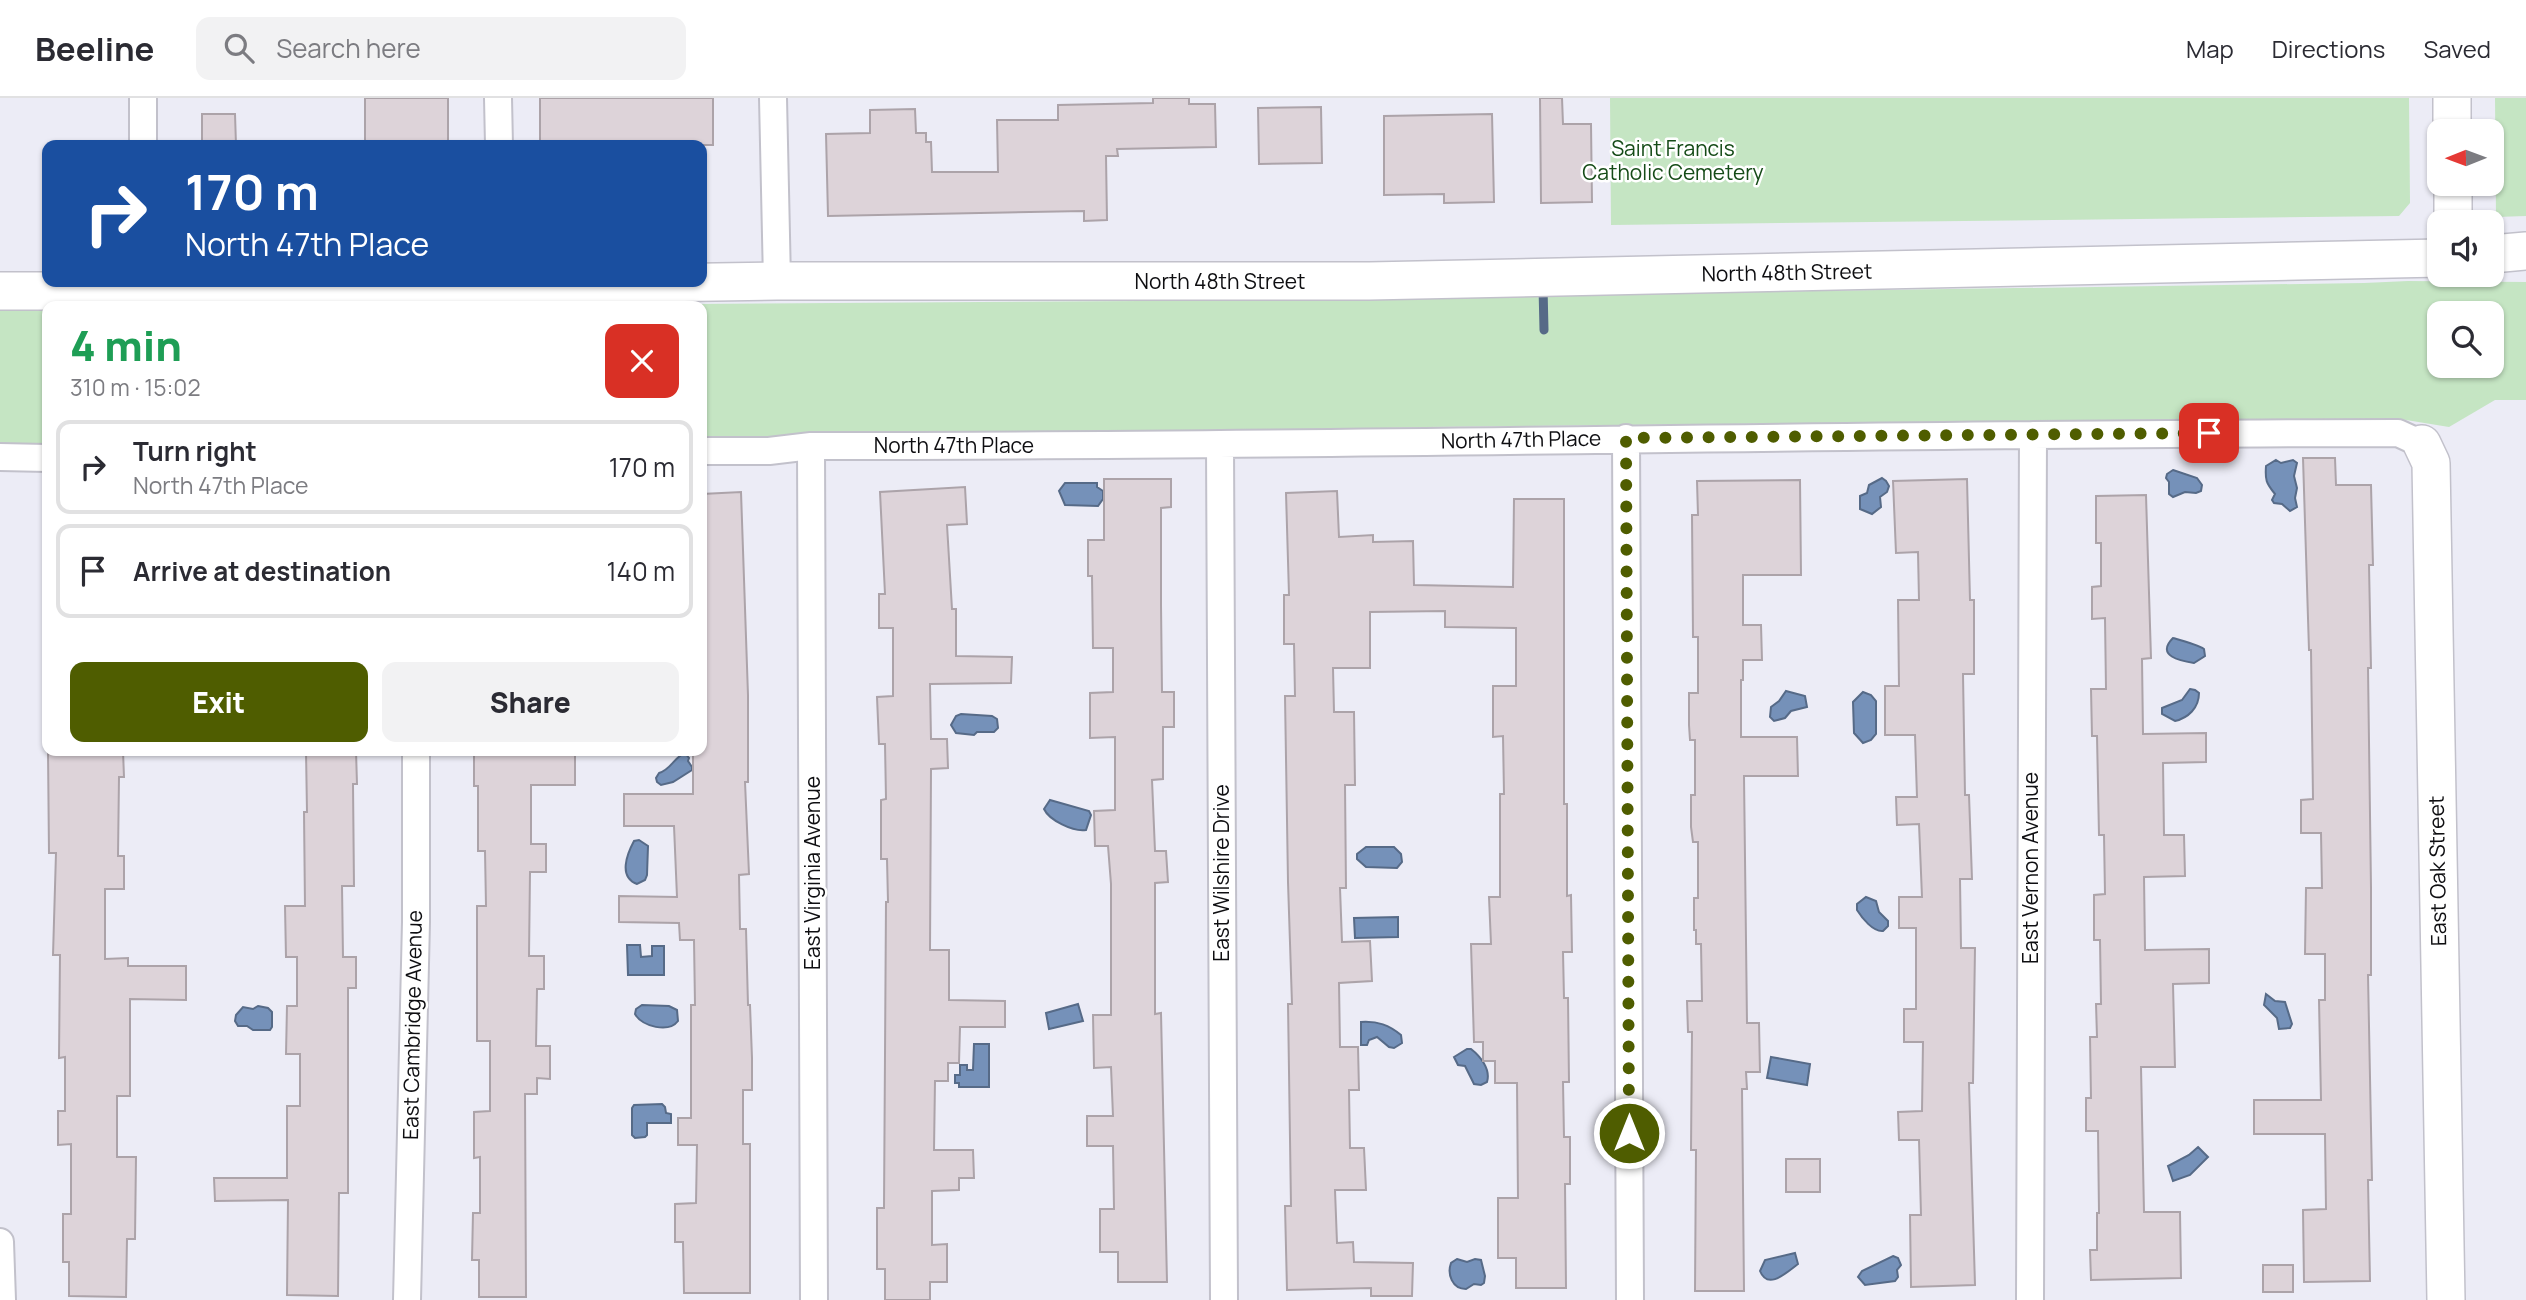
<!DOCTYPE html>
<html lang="en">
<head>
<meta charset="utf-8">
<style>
	body { margin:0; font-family:Manrope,sans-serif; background:#f2f2f3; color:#2b2b33; height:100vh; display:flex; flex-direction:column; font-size:26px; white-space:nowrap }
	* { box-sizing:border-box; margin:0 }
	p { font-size:23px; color:#7c7c81 }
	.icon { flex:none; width:38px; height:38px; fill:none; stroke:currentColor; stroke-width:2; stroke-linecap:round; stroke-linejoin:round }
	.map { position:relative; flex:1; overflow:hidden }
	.sheet { position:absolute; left:42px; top:203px; width:665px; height:455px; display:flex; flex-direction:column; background:#fff; border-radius:14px; box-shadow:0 2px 5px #0004 }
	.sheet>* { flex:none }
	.banner { position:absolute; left:42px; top:42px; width:665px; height:147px; border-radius:14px; box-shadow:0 2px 5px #0004; background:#1a4fa0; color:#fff; overflow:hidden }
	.needle { width:46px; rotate:269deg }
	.fabs { position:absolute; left:2427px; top:21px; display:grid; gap:14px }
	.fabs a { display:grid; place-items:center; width:77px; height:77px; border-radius:14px; background:#fff; box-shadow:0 2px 5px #0004; font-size:35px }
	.pin { position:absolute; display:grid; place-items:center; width:60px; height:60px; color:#fff; margin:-30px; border-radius:14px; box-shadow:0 4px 10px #0006 }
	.me { position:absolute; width:77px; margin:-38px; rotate:0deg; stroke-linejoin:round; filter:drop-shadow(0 0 5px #0008) }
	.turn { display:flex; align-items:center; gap:24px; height:147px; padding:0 28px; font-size:32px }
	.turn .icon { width:91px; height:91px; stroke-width:2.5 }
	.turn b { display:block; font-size:49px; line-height:60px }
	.round { display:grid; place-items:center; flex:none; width:74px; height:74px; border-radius:14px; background:#f2f2f3 }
	.head { display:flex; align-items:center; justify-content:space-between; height:119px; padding:0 28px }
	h1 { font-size:42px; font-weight:800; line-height:52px; color:#1e9e55 }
	.button { display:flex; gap:14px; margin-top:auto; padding:14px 28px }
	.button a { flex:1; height:80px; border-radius:14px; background:#4f5d00; color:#fff; font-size:28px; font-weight:800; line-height:80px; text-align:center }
	.button a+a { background:#f2f2f3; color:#2b2b33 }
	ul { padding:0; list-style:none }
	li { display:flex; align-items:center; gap:21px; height:94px; margin:0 14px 10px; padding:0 14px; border:4px solid #e1e1e2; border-radius:14px }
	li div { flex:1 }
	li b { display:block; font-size:26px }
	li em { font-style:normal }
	header { display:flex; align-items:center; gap:42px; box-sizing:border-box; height:98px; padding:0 35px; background:#fff; border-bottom:2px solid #e1e1e2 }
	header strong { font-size:33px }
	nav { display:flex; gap:38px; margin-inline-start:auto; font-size:24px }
	.search { width:490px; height:63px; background:#f2f2f3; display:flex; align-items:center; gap:18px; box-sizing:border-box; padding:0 24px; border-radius:14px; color:#7c7c81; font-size:26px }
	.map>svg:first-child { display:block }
</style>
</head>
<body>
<header>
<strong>Beeline</strong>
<div class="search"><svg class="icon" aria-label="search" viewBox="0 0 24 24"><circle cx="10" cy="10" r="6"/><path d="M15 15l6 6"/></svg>Search here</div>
<nav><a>Map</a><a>Directions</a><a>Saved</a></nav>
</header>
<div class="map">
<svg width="2526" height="1202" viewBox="0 0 2526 1202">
	<rect width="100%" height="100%" fill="#ececf6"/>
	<path fill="#c5e5c3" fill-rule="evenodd" d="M 1610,0 L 2409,0 L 2410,105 L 2399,118 L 1611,127 Z
		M 2495,0 L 2526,0 L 2526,118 L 2496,119 Z
		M 2408,183 L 2526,184 L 2526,302 L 2495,302 L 2449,329 L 2400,321 L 2237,321 L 1426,329 L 1222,334 L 807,334 L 772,340 L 702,340 L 702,208 L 397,208 L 1140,203 L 2364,185 ZM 2440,215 L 2492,215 L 2492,268 L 2440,268 Z
		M 0,211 L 47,211 L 47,346 L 0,346 Z"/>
	<path fill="#7591b9" stroke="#566a87" stroke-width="2" d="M 2276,362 L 2281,365 L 2293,362 L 2297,365 L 2294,378 L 2297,390 L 2295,400 L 2297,409 L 2290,413 L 2282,406 L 2274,405 L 2272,402 L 2275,396 C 2266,385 2265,382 2266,368 Z
		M 2173,372 L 2197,380 L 2202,387 L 2201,393 L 2196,395 L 2185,394 L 2173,399 L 2169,396 L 2169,384 L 2166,380 L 2167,376 Z
		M 1882,380 L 1886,383 L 1889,388 L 1887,394 L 1880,399 L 1881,409 L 1872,416 L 1860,411 L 1860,398 L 1867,395 L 1869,387 Z
		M 1065,385 L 1097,385 L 1097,389 L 1103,393 L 1103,401 L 1098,408 L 1065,407 L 1059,393 Z
		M 2173,540 C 2180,542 2198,547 2204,551 L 2205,558 L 2194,565 C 2181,563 2155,558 2173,540 Z
		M 2190,591 L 2195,592 L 2199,595 C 2199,610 2188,620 2175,623 L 2162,616 L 2162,610 L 2182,602 Z
		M 1786,593 L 1805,598 L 1807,609 L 1791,613 L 1785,620 L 1774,623 L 1770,619 L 1771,609 L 1779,603 Z
		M 1863,594 L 1871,597 L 1876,603 L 1876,636 L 1871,642 L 1863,645 L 1854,635 L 1853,604 Z
		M 961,616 L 992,618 L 997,621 L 998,630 L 994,634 L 977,634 L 974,637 L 956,635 L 951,627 L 956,618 Z
		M 685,655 L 689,660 L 688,663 L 692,669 L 692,672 L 673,684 L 661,687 L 657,684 L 656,680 L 659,675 C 671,672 674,659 685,655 Z
		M 1050,702 L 1089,713 L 1091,717 L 1086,732 C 1073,734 1049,722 1044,711 Z
		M 639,742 L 648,748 L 647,777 L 645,782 L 637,786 C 618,779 627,756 634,743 Z
		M 1366,749 L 1394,749 L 1401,756 L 1402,764 L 1397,770 L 1366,769 L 1357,761 L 1357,756 Z
		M 1866,799 L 1876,803 L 1879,814 L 1888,823 L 1888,828 L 1883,833 C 1873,834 1862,820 1857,812 L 1857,806 Z
		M 1398,819 L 1398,839 L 1355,840 L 1354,820 Z
		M 627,847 L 640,847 L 641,859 L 652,858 L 652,848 L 664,848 L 664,877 L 628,877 Z
		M 2266,896 L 2275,903 L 2285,904 L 2292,926 L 2290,930 L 2279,931 L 2277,920 L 2264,907 Z
		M 1078,906 L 1083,923 L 1049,931 L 1046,915 Z
		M 642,907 L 669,908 L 677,912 L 678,923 C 669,935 642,929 635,916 L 636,911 Z
		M 258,908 L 268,910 L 272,914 L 272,929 L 270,932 L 253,932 L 247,928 L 238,928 L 235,923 L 236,917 L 243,909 L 253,911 Z
		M 1361,924 C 1378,923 1389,927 1401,937 L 1402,945 L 1394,950 L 1389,949 L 1377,939 L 1369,942 L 1367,947 L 1361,947 Z
		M 974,946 L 989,946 L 989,989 L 959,989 L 959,985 L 955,985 L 955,977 L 960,977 L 960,967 L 967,967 L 967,972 L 973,972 Z
		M 1467,951 L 1471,951 C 1480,958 1491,971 1487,984 L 1481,987 L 1474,986 L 1465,968 L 1458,967 L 1454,959 Z
		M 1771,959 L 1810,966 L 1807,987 L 1767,980 Z
		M 662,1006 L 665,1009 L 666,1015 L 671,1016 L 671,1025 L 647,1025 L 647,1037 L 645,1039 L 635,1040 L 632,1037 L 632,1010 L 634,1007 Z
		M 2198,1049 L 2208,1059 L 2190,1077 L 2173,1083 L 2168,1068 L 2189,1057 Z
		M 1795,1155 L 1798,1166 C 1787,1174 1768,1193 1760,1173 L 1765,1162 Z
		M 1893,1158 L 1898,1160 L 1901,1167 L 1897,1172 L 1898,1179 L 1895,1183 L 1865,1187 L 1858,1179 L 1862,1173 Z
		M 1457,1161 L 1467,1164 L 1475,1161 L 1481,1162 L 1485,1178 L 1484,1185 L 1481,1187 L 1474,1186 L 1466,1191 C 1452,1191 1447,1176 1451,1165 Z"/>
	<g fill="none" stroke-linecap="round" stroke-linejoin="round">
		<path stroke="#566a87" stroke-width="9" d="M 1543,189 L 1544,232"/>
	</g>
	<path fill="#ddd3d9" stroke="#aca3a9" stroke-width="2" d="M 365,0 L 448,0 L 448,47 L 365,47 Z
		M 540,0 L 713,0 L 713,47 L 540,47 Z
		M 1153,0 L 1189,0 L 1189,6 L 1215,6 L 1216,49 L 1117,51 L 1118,58 L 1106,58 L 1107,122 L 1084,123 L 1084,113 L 828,118 L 826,36 L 870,35 L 870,12 L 915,11 L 916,35 L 926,35 L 926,44 L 931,44 L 932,74 L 998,74 L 997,22 L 1058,22 L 1058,7 L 1153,5 Z
		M 1540,0 L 1562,0 L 1563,26 L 1591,26 L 1592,104 L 1541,105 Z
		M 1321,9 L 1322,65 L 1259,66 L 1258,10 Z
		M 202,16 L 235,16 L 236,47 L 202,47 Z
		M 1492,16 L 1494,104 L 1444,105 L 1444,96 L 1384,97 L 1384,18 Z
		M 2303,360 L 2335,360 L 2336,387 L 2371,387 L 2373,467 L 2369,467 L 2371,570 L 2368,570 L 2371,790 L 2371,877 L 2368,877 L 2372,1082 L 2368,1082 L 2370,1183 L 2304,1184 L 2303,1112 L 2326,1111 L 2325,1036 L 2254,1036 L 2254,1002 L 2321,1002 L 2319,902 L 2325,902 L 2325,856 L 2305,856 L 2306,790 L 2322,790 L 2321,735 L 2301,735 L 2301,702 L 2313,701 L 2311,552 L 2309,552 Z
		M 1104,381 L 1171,381 L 1171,409 L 1161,410 L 1161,507 L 1162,594 L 1174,594 L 1174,629 L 1163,629 L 1163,681 L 1152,682 L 1155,753 L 1166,753 L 1168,784 L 1155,785 L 1155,916 L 1161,915 L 1167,1184 L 1118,1184 L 1118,1154 L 1100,1154 L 1100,1111 L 1114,1111 L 1113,1048 L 1087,1048 L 1087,1018 L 1113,1018 L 1111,969 L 1094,970 L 1093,917 L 1111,917 L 1111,786 L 1108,748 L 1095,748 L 1094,713 L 1115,712 L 1115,639 L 1090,640 L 1090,595 L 1113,594 L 1113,550 L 1093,550 L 1092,478 L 1088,478 L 1088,442 L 1104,442 Z
		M 1967,381 L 1970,502 L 1974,502 L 1974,576 L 1963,576 L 1965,697 L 1969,697 L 1972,781 L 1960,781 L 1961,850 L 1975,850 L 1973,985 L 1969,985 L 1975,1187 L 1911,1189 L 1910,1117 L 1921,1117 L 1919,1042 L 1899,1042 L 1898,1014 L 1922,1013 L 1923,944 L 1904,944 L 1904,911 L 1916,911 L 1916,830 L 1899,830 L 1899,799 L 1922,799 L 1919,726 L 1897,727 L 1896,699 L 1917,699 L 1915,637 L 1885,637 L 1885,588 L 1899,588 L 1898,502 L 1919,502 L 1918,454 L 1896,455 L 1893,383 Z
		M 1800,382 L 1801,477 L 1743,477 L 1743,527 L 1761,527 L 1762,562 L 1743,562 L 1743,582 L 1741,582 L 1741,639 L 1797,639 L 1798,678 L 1744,678 L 1747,925 L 1759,925 L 1760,974 L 1746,974 L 1747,991 L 1742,991 L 1744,1193 L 1695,1193 L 1696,1052 L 1691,1052 L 1692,934 L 1688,934 L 1687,903 L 1702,903 L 1701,846 L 1696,846 L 1696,832 L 1694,832 L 1694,800 L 1698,800 L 1698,744 L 1693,744 L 1691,729 L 1691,697 L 1695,697 L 1695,642 L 1690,642 L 1689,627 L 1689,595 L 1698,595 L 1698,539 L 1693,539 L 1692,417 L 1698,417 L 1697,383 Z
		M 965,389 L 967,426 L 947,427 L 952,511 L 956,511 L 956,558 L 1012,559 L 1011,585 L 930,586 L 931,641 L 947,641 L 948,670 L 931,671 L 930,852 L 949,852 L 949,902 L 1005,903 L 1005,929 L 960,929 L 959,965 L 948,965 L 948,983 L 935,983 L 934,1052 L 973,1052 L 974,1080 L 959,1080 L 959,1092 L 932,1093 L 932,1147 L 947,1146 L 947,1184 L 930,1184 L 930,1202 L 885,1202 L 885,1171 L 877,1171 L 877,1110 L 884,1110 L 886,804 L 888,804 L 887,761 L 881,761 L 881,702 L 886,701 L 885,646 L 879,646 L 877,599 L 893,598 L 893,530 L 879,530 L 879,496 L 885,496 L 880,394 Z
		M 1337,393 L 1339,439 L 1373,437 L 1373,444 L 1413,443 L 1414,487 L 1513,489 L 1514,401 L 1564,401 L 1564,706 L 1567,706 L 1567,798 L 1571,797 L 1572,854 L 1563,854 L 1564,900 L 1568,900 L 1569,984 L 1563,984 L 1564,1039 L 1570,1039 L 1570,1086 L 1565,1086 L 1566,1190 L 1516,1190 L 1516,1160 L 1498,1160 L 1498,1100 L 1518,1100 L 1517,985 L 1495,985 L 1495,963 L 1483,963 L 1483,944 L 1474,944 L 1471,846 L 1491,846 L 1489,799 L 1500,799 L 1500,696 L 1504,696 L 1503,638 L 1493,639 L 1493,588 L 1516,588 L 1516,530 L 1445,529 L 1445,513 L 1370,514 L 1370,570 L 1333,570 L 1334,614 L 1354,614 L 1355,687 L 1345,687 L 1346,790 L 1340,790 L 1342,844 L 1370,843 L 1372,883 L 1339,885 L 1340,949 L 1358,949 L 1359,992 L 1349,992 L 1350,1050 L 1364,1050 L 1366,1092 L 1335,1092 L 1337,1145 L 1353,1144 L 1354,1164 L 1413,1165 L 1412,1198 L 1371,1198 L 1371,1190 L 1287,1192 L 1285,1108 L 1291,1108 L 1288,906 L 1292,906 L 1288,784 L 1285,598 L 1295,598 L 1294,546 L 1284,546 L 1284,497 L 1289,497 L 1286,395 Z
		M 741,394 L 748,597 L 748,684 L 745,684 L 749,776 L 739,777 L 740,831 L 746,831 L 748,907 L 750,907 L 752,960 L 752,992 L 743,992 L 743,1046 L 750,1046 L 750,1195 L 684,1195 L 683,1144 L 675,1144 L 675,1106 L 696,1105 L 697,1047 L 678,1047 L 678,1020 L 691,1020 L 691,907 L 695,907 L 694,842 L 680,842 L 679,825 L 619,824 L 619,798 L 677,799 L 674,728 L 624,728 L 624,696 L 693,696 L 693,653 L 702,653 L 702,396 Z
		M 2146,397 L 2151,560 L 2142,561 L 2143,636 L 2206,635 L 2206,664 L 2163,665 L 2164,737 L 2184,737 L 2185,778 L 2144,779 L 2145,852 L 2209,851 L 2209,885 L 2173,886 L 2175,969 L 2141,969 L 2144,1114 L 2180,1114 L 2181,1180 L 2091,1182 L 2090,1152 L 2097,1152 L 2097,1115 L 2099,1115 L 2098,1033 L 2086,1033 L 2086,1000 L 2091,1000 L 2090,939 L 2097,939 L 2096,906 L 2101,906 L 2100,842 L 2094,842 L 2094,797 L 2105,796 L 2104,737 L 2099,737 L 2097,638 L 2092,638 L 2091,591 L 2106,591 L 2105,520 L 2092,521 L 2092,489 L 2101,488 L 2101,445 L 2096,445 L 2096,398 Z
		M 48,653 L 123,653 L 124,679 L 119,679 L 118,758 L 124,758 L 124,791 L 105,791 L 105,861 L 128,860 L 128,868 L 186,868 L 186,902 L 130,901 L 130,998 L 117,998 L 117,1059 L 136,1059 L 135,1141 L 127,1141 L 126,1199 L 69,1198 L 69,1164 L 63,1164 L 63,1116 L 71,1116 L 71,1046 L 58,1047 L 58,1013 L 65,1013 L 65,959 L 59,960 L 60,857 L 53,857 L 56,755 L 49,755 Z
		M 306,653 L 356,653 L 357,686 L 353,686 L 354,788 L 342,788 L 343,859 L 356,859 L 356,890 L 348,890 L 348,1095 L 339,1095 L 338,1198 L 287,1197 L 288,1102 L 215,1103 L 214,1080 L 287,1080 L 287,1008 L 300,1008 L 300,956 L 286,956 L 287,908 L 297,908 L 297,859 L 286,859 L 285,808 L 305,808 L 304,714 L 307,714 Z
		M 474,653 L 527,653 L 527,657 L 575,657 L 575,687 L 531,687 L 531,746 L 546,746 L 546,774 L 530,774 L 529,858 L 544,858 L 544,891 L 537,891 L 536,948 L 550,948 L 550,981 L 537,980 L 537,996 L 525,996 L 526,1199 L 479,1199 L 479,1162 L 472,1162 L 473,1115 L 480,1115 L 480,1059 L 474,1060 L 474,1014 L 490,1013 L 490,943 L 477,943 L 477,808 L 486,808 L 485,753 L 478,753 L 478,688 L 474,688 Z
		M 1786,1061 L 1820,1061 L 1820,1094 L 1786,1094 Z
		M 2263,1167 L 2293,1167 L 2293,1194 L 2263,1194 Z"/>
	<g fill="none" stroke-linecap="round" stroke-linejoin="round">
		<g stroke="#c2c1cb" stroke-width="30">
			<path id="street" d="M 143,0 L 143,47
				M 498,0 L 499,47
				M 773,0 L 777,183
				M 1626,340 L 1630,1202
				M 1220,347 L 1224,1202
				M 811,348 L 814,1202
				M 702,353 L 769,353 L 811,348 C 1340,349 1869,335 2398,335 L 2422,346
				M 0,359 L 47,360
				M 0,1144 L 2,1202
				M 407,1202 L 416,824 L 416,653
				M 2030,1202 L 2033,337"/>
		</g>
		<g stroke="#c2c1cb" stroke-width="40">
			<path id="secondary" d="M 2452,0 L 2452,33
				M 2453,86 L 2453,124
				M 2492,156 L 2526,153
				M 0,193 L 144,193 L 777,183 L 1369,183 L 2440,160
				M 2422,346 L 2431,365 L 2446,1202"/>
		</g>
		<use href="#street" stroke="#fff" stroke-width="26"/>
		<use href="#secondary" stroke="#fff" stroke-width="37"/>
	</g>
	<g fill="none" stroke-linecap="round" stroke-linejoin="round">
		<path stroke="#4f5d00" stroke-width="12" stroke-dasharray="0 21.6" d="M 1629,1035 L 1626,340 L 2209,335"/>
	</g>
	<g text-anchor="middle" stroke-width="5" stroke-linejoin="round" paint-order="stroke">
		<g font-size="21" fill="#154b17" stroke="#fff">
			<text x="1673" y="58">Saint Francis<tspan x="1673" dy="24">Catholic Cemetery</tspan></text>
		</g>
		<g font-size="21" fill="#0e0e11" stroke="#fff">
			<text transform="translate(1787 175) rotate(-1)" y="7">North 48th Street</text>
			<text x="1220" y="191">North 48th Street</text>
			<text transform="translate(1521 342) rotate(-1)" y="7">North 47th Place</text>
			<text x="954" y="355">North 47th Place</text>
			<text transform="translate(2031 770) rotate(-90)" y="7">East Vernon Avenue</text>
			<text transform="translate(2438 773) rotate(-91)" y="7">East Oak Street</text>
			<text transform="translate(813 775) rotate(-90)" y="7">East Virginia Avenue</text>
			<text transform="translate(1222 775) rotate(-90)" y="7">East Wilshire Drive</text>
			<text transform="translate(413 927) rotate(-89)" y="7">East Cambridge Avenue</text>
		</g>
	</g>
</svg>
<div class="fabs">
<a><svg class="needle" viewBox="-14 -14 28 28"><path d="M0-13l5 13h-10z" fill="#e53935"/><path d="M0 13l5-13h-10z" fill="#7c7c81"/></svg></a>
<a><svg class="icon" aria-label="sound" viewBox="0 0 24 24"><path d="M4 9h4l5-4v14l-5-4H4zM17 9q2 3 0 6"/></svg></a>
<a><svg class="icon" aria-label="search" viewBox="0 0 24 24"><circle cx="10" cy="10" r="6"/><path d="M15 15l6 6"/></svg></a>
</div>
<div class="pin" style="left:2209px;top:335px;background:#d93025"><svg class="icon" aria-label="arrive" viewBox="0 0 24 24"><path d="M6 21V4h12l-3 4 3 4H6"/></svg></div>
<svg class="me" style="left:1629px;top:1035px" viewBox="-20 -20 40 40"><circle r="17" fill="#4f5d00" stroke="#fff" stroke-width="3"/><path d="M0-11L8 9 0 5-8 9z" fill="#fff"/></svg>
<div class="banner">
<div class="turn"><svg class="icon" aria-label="right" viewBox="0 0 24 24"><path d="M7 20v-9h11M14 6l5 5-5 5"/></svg><div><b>170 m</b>North 47th Place</div></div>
</div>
<section class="sheet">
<div class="head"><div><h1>4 min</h1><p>310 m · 15:02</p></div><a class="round" style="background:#d93025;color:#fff"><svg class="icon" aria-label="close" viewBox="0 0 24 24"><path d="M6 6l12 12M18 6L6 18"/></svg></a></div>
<ul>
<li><svg class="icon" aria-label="right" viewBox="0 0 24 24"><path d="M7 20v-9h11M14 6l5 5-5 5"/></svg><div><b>Turn right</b><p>North 47th Place</p></div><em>170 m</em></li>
<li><svg class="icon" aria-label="arrive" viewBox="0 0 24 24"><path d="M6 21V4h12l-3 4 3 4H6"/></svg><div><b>Arrive at destination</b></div><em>140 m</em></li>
</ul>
<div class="button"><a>Exit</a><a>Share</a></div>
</section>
</div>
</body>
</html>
